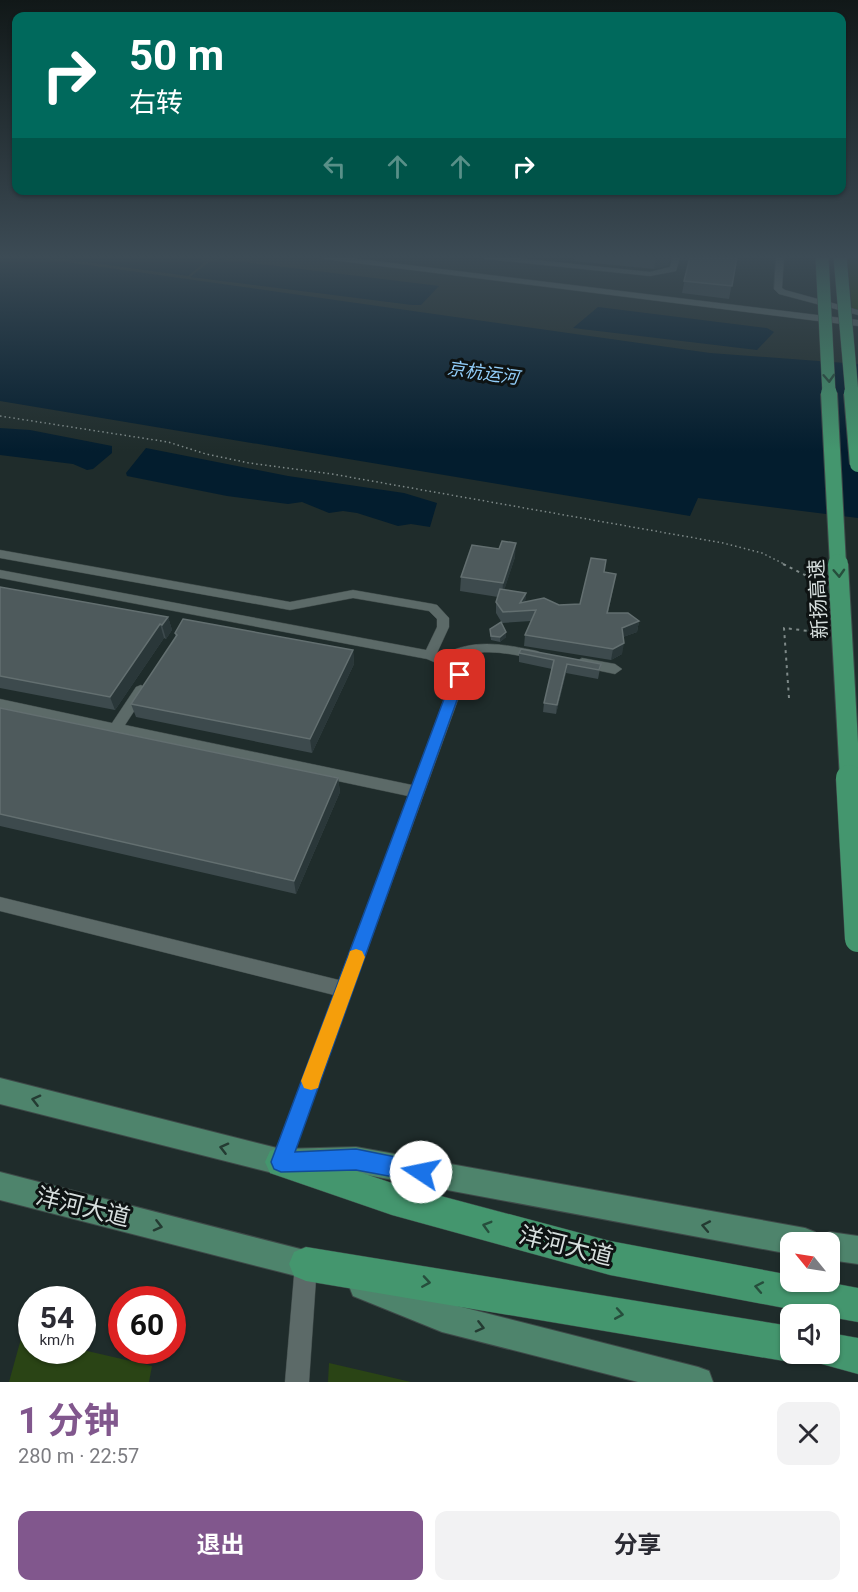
<!DOCTYPE html>
<html lang="zh">
<head>
<meta charset="utf-8">
<style>
	body { margin:0; font-family:Roboto,"Noto Sans SC",sans-serif; background:#f2f2f3; color:#2b2b33; height:100vh; display:flex; flex-direction:column; font-size:22px; white-space:nowrap }
	* { box-sizing:border-box; margin:0 }
	p { font-size:20px; color:#7c7c81 }
	.icon { flex:none; width:33px; height:33px; fill:none; stroke:currentColor; stroke-width:2; stroke-linecap:round; stroke-linejoin:round }
	.map { position:relative; height:1382px; overflow:hidden }
	.side { display:flex; flex-direction:column; background:#fff; flex:1 }
	.side>* { flex:none }
	.guide { position:absolute; left:12px; top:12px; width:834px; height:183px; border-radius:12px; box-shadow:0 2px 4px #0004; background:#00695c; color:#fff; overflow:hidden }
	.needle { width:39px; rotate:300deg }
	.fabs { position:absolute; left:780px; top:1232px; display:grid; gap:12px }
	.fabs a { display:grid; place-items:center; width:60px; height:60px; border-radius:12px; background:#fff; box-shadow:0 2px 4px #0004; font-size:30px }
	.speed { position:absolute; left:18px; top:1286px; display:flex; gap:12px; font-size:30px; font-weight:700; text-align:center }
	.speed>* { display:grid; place-content:center; width:78px; height:78px; border-radius:50%; background:#fff; box-shadow:0 2px 4px #0004; line-height:1 }
	.speed small { font-size:15px; font-weight:400 }
	.speed .limit { border:9px solid #d22; background:#fff; color:#111 }
	.pin { position:absolute; display:grid; place-items:center; width:51px; height:51px; color:#fff; margin:-26px; border-radius:12px; box-shadow:0 3px 9px #0006 }
	.me { position:absolute; width:66px; margin:-33px; rotate:281deg; stroke-linejoin:round; filter:drop-shadow(0 0 4px #0008) }
	.turn { display:flex; align-items:center; gap:21px; height:126px; padding:0 18px; font-size:27px }
	.turn .icon { width:78px; height:78px; stroke-width:2.5 }
	.turn b { display:block; font-size:42px; line-height:51px }
	.lanes { display:flex; align-items:center; height:57px; padding:0 18px; background:#0003; justify-content:center; gap:30px; direction:ltr }
	.lanes .off { opacity:.35 }
	.round { display:grid; place-items:center; flex:none; width:63px; height:63px; border-radius:12px; background:#f2f2f3 }
	.summary { display:flex; align-items:center; justify-content:space-between; height:102px; padding:0 18px }
	h1 { font-size:36px; font-weight:700; line-height:45px; color:#81578d }
	.primary-button { display:flex; gap:12px; margin-top:auto; padding:12px 18px }
	.primary-button a { flex:1; height:69px; border-radius:12px; background:#81578d; color:#fff; font-size:24px; font-weight:700; line-height:69px; text-align:center }
	.primary-button a+a { background:#f2f2f3; color:#2b2b33 }
	.map>svg:first-child { display:block }
</style>
</head>
<body>
<div class="map">
<svg width="858" height="1382" viewBox="0 0 858 1382">
	<rect width="100%" height="100%" fill="#1f2c2b"/>
	<path fill="#2a4415" d="M 847,257 L 858,257 L 858,315 L 852,308 Z
		M 22,1335 L 31,1338 L 32,1350 L 83,1350 L 152,1366 L 149,1382 L 9,1382 Z
		M 329,1363 L 411,1382 L 328,1382 Z"/>
	<path fill="#031d2e" d="M 0,257 L 31,257 L 710,353 L 858,364 L 858,518 L 698,498 L 690,516 L 0,401 Z
		M 50,257 L 198,257 L 206,261 L 188,276 Z
		M 219,259 L 439,286 L 421,305 L 412,305 L 190,277 L 209,262 Z
		M 598,307 L 767,328 L 774,332 L 757,350 L 573,328 Z
		M 0,428 L 30,430 L 112,446 L 112,453 L 93,469 L 87,470 L 73,464 L 0,455 Z
		M 146,448 L 288,476 L 404,493 L 437,503 L 430,527 L 411,524 L 398,526 L 357,513 L 343,511 L 329,513 L 302,502 L 288,504 L 227,496 L 127,476 L 126,473 Z"/>
	<g fill="none" stroke-linecap="round" stroke-linejoin="round">
		<g stroke="#3e4948" stroke-width="1">
			<path id="minor" d="M 320,257 L 343,257 L 858,320 L 858,326 L 324,259 Z
				M 481,257 L 507,257 L 650,272 L 670,267 L 672,257 L 680,257 L 676,271 L 650,276 L 485,259 Z
				M 776,257 L 784,257 L 782,288 L 785,290 L 858,310 L 858,315 L 779,294 L 774,289 Z
				M 0,550 L 290,602 L 353,590 L 433,604 L 437,605 L 449,618 L 449,627 L 437,653 L 442,655 C 474,638 503,644 537,651 L 544,655 L 537,659 C 509,654 481,646 454,660 L 458,662 L 467,675 L 288,1169 L 281,1172 L 274,1169 L 271,1162 L 334,995 L 0,911 L 0,897 L 339,980 L 408,796 L 0,709 L 0,699 L 112,723 L 136,687 L 141,685 L 148,690 L 125,725 L 412,785 L 453,675 L 448,668 L 427,659 L 0,578 L 0,570 L 426,650 L 437,627 L 437,619 L 429,611 L 353,598 L 290,610 L 0,558 Z
				M 582,658 L 615,664 L 622,669 L 615,674 L 577,666 L 575,663 Z
				M 306,1253 L 314,1256 L 317,1264 L 309,1382 L 285,1382 L 295,1264 L 298,1256 Z"/>
		</g>
		<g stroke="#3e4948" stroke-width="2">
			<path id="major" d="M 0,1078 L 281,1149 L 356,1147 L 805,1228 L 815,1232 L 818,1240 L 820,1236 L 830,1232 L 858,1236 L 858,1264 L 830,1260 L 830,1242 L 790,1242 L 790,1254 L 356,1173 L 281,1175 L 0,1104 Z
				M 0,1172 L 312,1252 L 322,1256 L 326,1266 L 322,1276 L 312,1280 L 0,1200 Z
				M 363,1272 L 442,1302 L 698,1367 L 709,1371 L 713,1382 L 638,1382 L 442,1332 L 353,1296 L 349,1286 L 353,1276 Z"/>
		</g>
		<g stroke="#3e4948" stroke-width="1">
			<path id="highway" d="M 281,1146 L 392,1183 L 610,1241 L 790,1275 L 790,1281 L 821,1281 L 858,1288 L 858,1322 L 830,1317 L 830,1314 L 816,1314 L 610,1275 L 392,1215 L 270,1173 L 265,1162 L 270,1151 Z
				M 306,1247 L 790,1326 L 790,1353 L 804,1353 L 802,1356 L 790,1362 L 306,1281 L 294,1276 L 289,1264 L 294,1252 Z
				M 830,1333 L 858,1338 L 858,1374 L 818,1363 L 813,1353 L 830,1353 Z"/>
		</g>
		<path stroke="#7f8a89" stroke-width="1.5" stroke-dasharray="1.5 3" stroke-linecap="butt" d="M 0,416 L 168,442 L 206,454 L 249,463 L 332,474 L 723,543 L 762,553 L 786,565"/>
		<path stroke="#7f8a89" stroke-width="2" stroke-dasharray="3 4.5" stroke-linecap="butt" d="M 783,564 L 823,584
			M 789,698 L 784,628 L 825,633"/>
		<use href="#minor" fill="#5c6a68" fill-rule="evenodd"/>
		<use href="#major" fill="#4e846c" fill-rule="evenodd"/>
		<use href="#highway" fill="#44966e" fill-rule="evenodd"/>
		<g stroke="#3e4948" stroke-width="14" stroke-linecap="butt">
			<path id="highway-bridge-far3" d="M 822,257 L 829,394
				M 840,257 L 852,394"/>
		</g>
		<g stroke="#3e4948" stroke-width="18" stroke-linecap="butt">
			<path id="highway-bridge-far2" d="M 829,393 L 838,565
				M 852,393 L 858,464"/>
		</g>
		<g stroke="#3e4948" stroke-width="22" stroke-linecap="butt">
			<path id="highway-bridge-far1" d="M 838,564 L 850,779"/>
		</g>
		<g stroke="#3e4948" stroke-width="27" stroke-linecap="butt">
			<path id="highway-bridge" d="M 849,778 L 858,939"/>
		</g>
		<use href="#highway-bridge-far3" stroke="#44966e" stroke-width="13"/>
		<use href="#highway-bridge-far2" stroke="#44966e" stroke-width="16"/>
		<use href="#highway-bridge-far1" stroke="#44966e" stroke-width="20"/>
		<use href="#highway-bridge" stroke="#44966e" stroke-width="26"/>
	</g>
	<path fill="#3d4a4d" d="M 574,257 L 670,257 L 668,265 L 654,269 L 574,261 Z
		M 680,257 L 737,257 L 729,299 L 682,293 L 689,259 L 681,261 Z
		M 515,557 L 504,590 L 526,593 L 525,602 L 559,605 L 580,604 L 604,572 L 614,584 L 608,613 L 639,621 L 637,632 L 623,637 L 622,654 L 611,660 L 524,646 L 525,635 L 531,621 L 502,623 L 496,613 L 496,602 L 498,597 L 460,591 L 461,577 Z
		M 0,587 L 168,617 L 172,630 L 166,639 L 164,638 L 115,710 L 0,688 Z
		M 490,629 L 506,632 L 506,637 L 500,642 L 491,640 L 490,633 Z
		M 175,633 L 353,650 L 354,664 L 312,753 L 136,717 L 131,704 L 176,638 Z
		M 519,653 L 601,664 L 598,679 L 566,673 L 556,714 L 543,712 L 544,703 L 552,669 L 519,662 Z
		M 0,708 L 338,778 L 340,792 L 296,894 L 0,826 Z"/>
	<path fill="#2a3739" d="M 656,257 L 670,257 L 668,265 L 654,269 Z
		M 682,257 L 690,257 L 690,258 L 681,261 Z
		M 516,543 L 515,557 L 502,597 L 503,583 Z
		M 526,593 L 525,603 L 520,603 Z
		M 168,617 L 172,630 L 166,639 L 162,625 Z
		M 639,621 L 637,632 L 620,638 L 622,628 Z
		M 160,624 L 164,638 L 115,710 L 110,697 Z
		M 506,632 L 506,637 L 500,642 L 500,637 Z
		M 624,643 L 622,654 L 611,660 L 613,649 Z
		M 353,650 L 354,664 L 312,753 L 310,739 Z
		M 567,664 L 566,673 L 556,714 L 557,705 Z
		M 338,778 L 340,792 L 296,894 L 294,881 Z"/>
	<path fill="#4e5a5c" stroke="#636f70" stroke-width="1.5" d="M 690,257 L 737,257 L 732,286 L 684,281 Z
		M 502,541 L 516,543 L 503,583 L 461,577 L 472,545 L 499,549 Z
		M 591,558 L 606,560 L 604,572 L 616,574 L 607,613 L 628,613 L 639,621 L 622,628 L 624,643 L 613,649 L 525,635 L 536,610 L 503,612 L 496,602 L 500,589 L 526,593 L 520,603 L 544,598 L 559,605 L 580,604 Z
		M 0,587 L 168,617 L 162,625 L 160,624 L 110,697 L 0,676 Z
		M 183,619 L 353,650 L 310,739 L 131,704 L 177,635 L 175,633 Z
		M 501,622 L 506,632 L 500,637 L 491,636 L 490,629 Z
		M 521,649 L 601,664 L 599,670 L 567,664 L 557,705 L 544,703 L 554,660 L 519,653 Z
		M 0,708 L 338,778 L 294,881 L 0,814 Z"/>
	<defs><path id="oneway-chevron" d="M-2-3.5L2.5 0L-2 3.5" fill="none" stroke-width="1.6" stroke-linecap="round" stroke-linejoin="round" transform="scale(1.5)"/></defs>
	<g stroke="#264e3c">
		<use href="#oneway-chevron" transform="translate(829 378) rotate(87)"/>
		<use href="#oneway-chevron" transform="translate(839 573) rotate(87)"/>
		<use href="#oneway-chevron" transform="translate(487 1226) rotate(-164)"/>
		<use href="#oneway-chevron" transform="translate(426 1282) rotate(9)"/>
		<use href="#oneway-chevron" transform="translate(759 1287) rotate(-169)"/>
		<use href="#oneway-chevron" transform="translate(619 1314) rotate(10)"/>
	</g>
	<g stroke="#243b32">
		<use href="#oneway-chevron" transform="translate(36 1100) rotate(-166)"/>
		<use href="#oneway-chevron" transform="translate(224 1148) rotate(-166)"/>
		<use href="#oneway-chevron" transform="translate(158 1226) rotate(14)"/>
		<use href="#oneway-chevron" transform="translate(706 1226) rotate(-169)"/>
		<use href="#oneway-chevron" transform="translate(480 1327) rotate(14)"/>
	</g>
	<linearGradient id="sky" x2="0" y2="1"><stop stop-color="#111818"/><stop offset="0.57" stop-color="#3c4b55"/><stop offset="1" stop-color="#3c4b55" stop-opacity="0"/></linearGradient>
	<rect width="858" height="451" fill="url(#sky)"/>
	<path fill="#1a73e8" stroke="#114b97" stroke-width="1.5" d="M 460,670 L 466,675 L 295,1152 L 356,1149 L 421,1162 L 428,1165 L 431,1172 L 428,1179 L 421,1182 L 356,1170 L 281,1172 L 274,1169 L 271,1162 L 453,675 Z"/>
	<path fill="#f59e0b" d="M 356,949 L 362,951 L 365,957 L 320,1081 L 318,1088 L 311,1090 L 304,1088 L 301,1081 L 348,957 L 350,951 Z"/>
	<g text-anchor="middle" stroke-width="6" stroke-linejoin="round" paint-order="stroke">
		<g font-size="18" font-style="italic" fill="#93cffb" stroke="#0e1313">
			<text transform="translate(483 373) rotate(8)" y="6">京杭运河</text>
		</g>
		<g font-size="20" fill="#d6dedd" stroke="#0e1313">
			<text transform="translate(818 599) rotate(-93)" y="7">新扬高速</text>
		</g>
		<g font-size="24" fill="#d6dedd" stroke="#0e1313">
			<text transform="translate(83 1207) rotate(14)" y="8">洋河大道</text>
			<text transform="translate(566 1246) rotate(14)" y="8">洋河大道</text>
		</g>
	</g>
</svg>
<div class="fabs">
<a><svg class="needle" viewBox="-14 -14 28 28"><path d="M0-13l5 13h-10z" fill="#e53935"/><path d="M0 13l5-13h-10z" fill="#7c7c81"/></svg></a>
<a><svg class="icon" aria-label="sound" viewBox="0 0 24 24"><path d="M4 9h4l5-4v14l-5-4H4zM17 9q2 3 0 6"/></svg></a>
</div>
<div class="speed"><div>54<small>km/h</small></div><div class="limit">60</div></div>
<div class="pin" style="left:460px;top:675px;background:#d93025"><svg class="icon" aria-label="arrive" viewBox="0 0 24 24"><path d="M6 21V4h12l-3 4 3 4H6"/></svg></div>
<svg class="me" style="left:421px;top:1172px" viewBox="-20 -20 40 40"><circle r="19" fill="#fff"/><path d="M0-13L10 11 0 6-10 11z" fill="#1a73e8"/></svg>
<div class="guide">
<div class="turn"><svg class="icon" aria-label="right" viewBox="0 0 24 24"><path d="M7 20v-9h11M14 6l5 5-5 5"/></svg><div><b>50 m</b>右转</div></div>
<div class="lanes"><svg class="icon off" aria-label="left" viewBox="0 0 24 24"><path d="M17 20v-9H6M10 6l-5 5 5 5"/></svg><svg class="icon off" aria-label="ahead" viewBox="0 0 24 24"><path d="M12 20V5M6 11l6-6 6 6"/></svg><svg class="icon off" aria-label="ahead" viewBox="0 0 24 24"><path d="M12 20V5M6 11l6-6 6 6"/></svg><svg class="icon" aria-label="right" viewBox="0 0 24 24"><path d="M7 20v-9h11M14 6l5 5-5 5"/></svg></div>
</div>
</div>
<section class="side">
<div class="summary"><div><h1>1 分钟</h1><p>280 m · 22:57</p></div><a class="round"><svg class="icon" aria-label="close" viewBox="0 0 24 24"><path d="M6 6l12 12M18 6L6 18"/></svg></a></div>
<div class="primary-button"><a>退出</a><a>分享</a></div>
</section>
</body>
</html>
